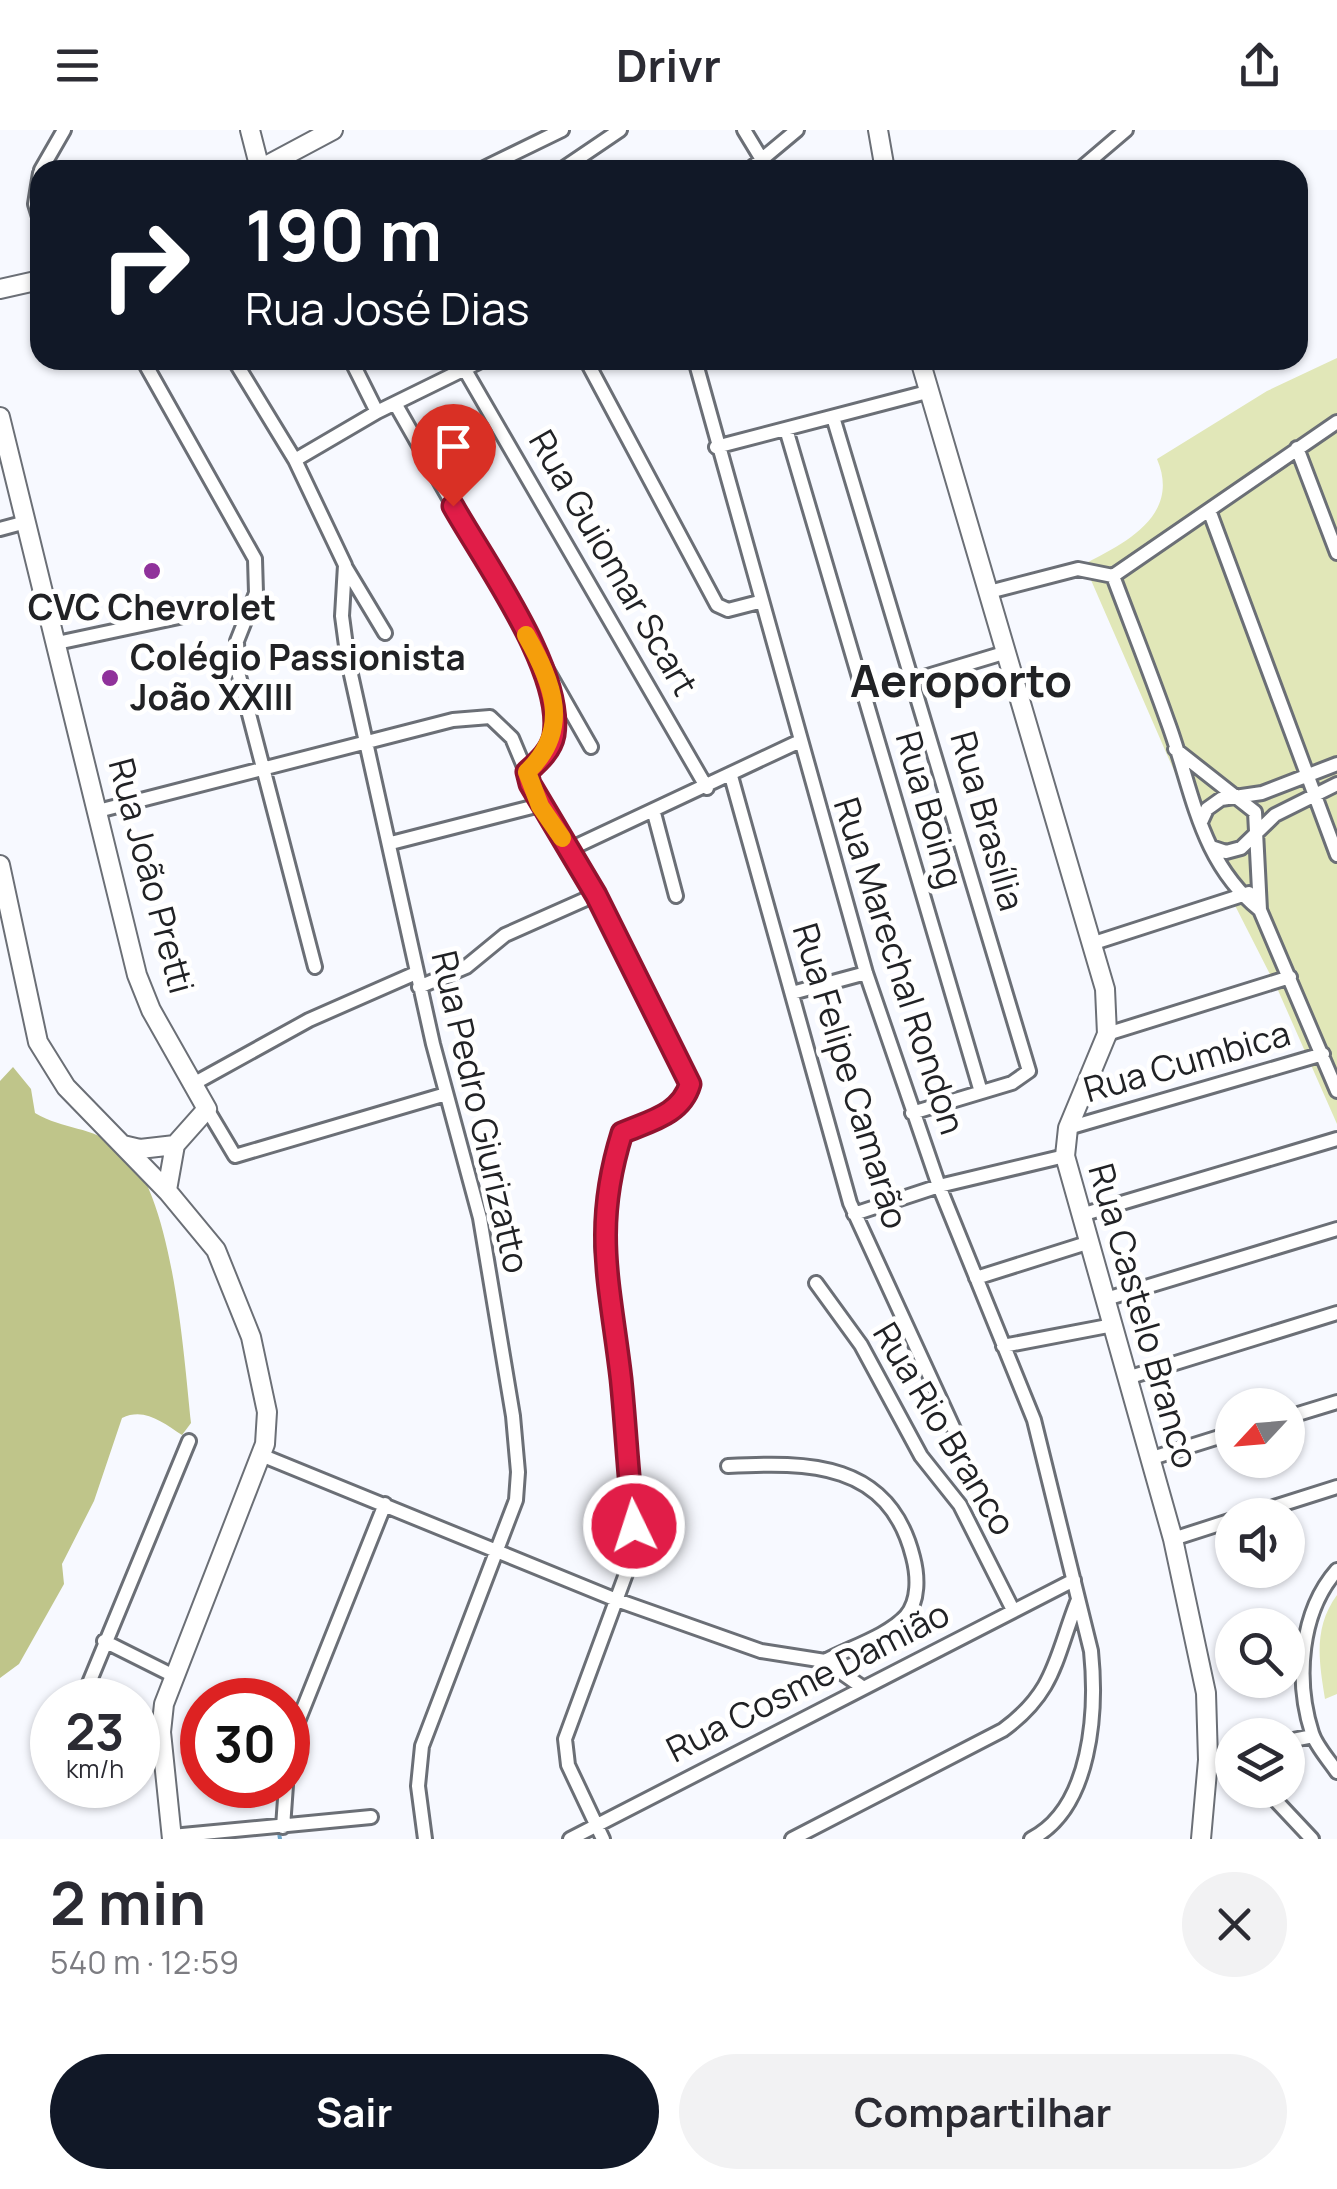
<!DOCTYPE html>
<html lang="pt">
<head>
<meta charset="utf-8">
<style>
	body { margin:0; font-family:Manrope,sans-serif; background:#f2f2f3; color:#2b2b33; height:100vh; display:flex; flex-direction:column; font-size:38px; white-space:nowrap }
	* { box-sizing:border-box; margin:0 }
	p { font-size:32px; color:#7c7c81 }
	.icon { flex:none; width:55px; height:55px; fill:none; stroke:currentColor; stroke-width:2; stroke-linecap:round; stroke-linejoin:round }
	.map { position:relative; height:1709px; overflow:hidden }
	.sheet { display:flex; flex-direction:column; background:#fff; flex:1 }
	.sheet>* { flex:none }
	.top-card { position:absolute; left:30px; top:30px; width:1278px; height:210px; border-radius:30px; box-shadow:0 2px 8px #0004; background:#111827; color:#fff; overflow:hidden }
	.needle { width:65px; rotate:244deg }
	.fabs { position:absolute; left:1215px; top:1258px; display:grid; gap:20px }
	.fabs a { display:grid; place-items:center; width:90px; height:90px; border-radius:50%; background:#fff; box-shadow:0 2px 8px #0004; font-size:50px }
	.speed { position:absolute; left:30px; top:1548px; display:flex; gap:20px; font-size:50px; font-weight:700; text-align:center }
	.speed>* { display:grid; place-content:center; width:130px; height:130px; border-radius:50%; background:#fff; box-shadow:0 2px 8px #0004; line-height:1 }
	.speed small { font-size:25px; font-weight:400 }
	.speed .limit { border:15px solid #d22; background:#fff; color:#111 }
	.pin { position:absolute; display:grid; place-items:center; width:85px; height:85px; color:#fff; margin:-102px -42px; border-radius:50% 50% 50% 0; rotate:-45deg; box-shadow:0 0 10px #0007 }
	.pin .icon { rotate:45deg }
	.me { position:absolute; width:110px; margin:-55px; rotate:356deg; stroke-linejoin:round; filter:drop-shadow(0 0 8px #0008) }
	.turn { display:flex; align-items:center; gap:35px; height:210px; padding:0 50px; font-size:45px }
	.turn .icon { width:130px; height:130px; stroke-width:2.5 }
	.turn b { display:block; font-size:70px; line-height:85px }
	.round { display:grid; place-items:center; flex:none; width:105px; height:105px; border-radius:52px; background:#f2f2f3 }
	.summary { display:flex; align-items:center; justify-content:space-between; height:170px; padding:0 50px }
	h1 { font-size:60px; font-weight:700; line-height:75px }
	.button { display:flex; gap:20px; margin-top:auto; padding:20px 50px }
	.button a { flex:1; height:115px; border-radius:60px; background:#111827; color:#fff; font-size:40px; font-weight:700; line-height:115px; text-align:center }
	.button a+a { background:#f2f2f3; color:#2b2b33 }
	header { display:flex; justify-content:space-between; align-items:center; height:130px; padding:0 50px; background:#fff; font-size:45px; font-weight:700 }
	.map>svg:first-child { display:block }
</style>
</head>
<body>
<header><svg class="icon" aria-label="menu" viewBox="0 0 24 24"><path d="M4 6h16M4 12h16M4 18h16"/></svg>Drivr<svg class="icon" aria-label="share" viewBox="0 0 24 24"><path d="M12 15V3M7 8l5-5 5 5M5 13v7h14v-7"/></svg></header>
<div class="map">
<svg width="1337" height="1709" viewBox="0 0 1337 1709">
	<rect width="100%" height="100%" fill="#f7f9ff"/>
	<path fill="#e1e7b8" d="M 1337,228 L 1337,994 L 1277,858 L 1219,744 L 1084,434 C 1126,413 1181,385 1157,329 L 1267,261 Z
		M 1337,1465 L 1337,1564 L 1325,1569 C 1319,1531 1313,1498 1337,1465 Z"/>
	<path fill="#bfc58a" d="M 13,937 L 31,959 L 35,983 C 64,1000 91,996 120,1018 C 173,1056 184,1229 191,1293 L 182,1305 C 163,1293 145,1277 122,1288 L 94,1371 L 62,1434 L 64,1454 L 19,1534 L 0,1548 L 0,951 Z"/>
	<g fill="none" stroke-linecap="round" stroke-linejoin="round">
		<path stroke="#6ca3c7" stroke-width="4" d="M 279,1703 L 280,1709"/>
		<g stroke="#6b6f76" stroke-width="18">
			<path id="street" d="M 744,0 L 761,28
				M 41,40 L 64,0
				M 480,40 L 562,0
				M 561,40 L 620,0
				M 749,40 L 797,0
				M 1079,40 L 1126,0
				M 40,43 L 35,74 L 40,90
				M 143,230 L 255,429 L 256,463 L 237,511 L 238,542 L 315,837
				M 234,230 L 295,330 L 345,435 L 342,486 L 348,531 L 433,914 L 480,1088 L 513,1286 L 518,1342 L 516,1370 L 422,1616 L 418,1656 L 425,1709
				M 351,230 L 377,282
				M 586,230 L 717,475 L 728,480 L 759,472
				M 695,230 L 866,843 L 939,1056 L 1034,1290 L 1091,1521 C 1097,1580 1092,1678 1031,1709
				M 465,240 L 707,658
				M 396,275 L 591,617
				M 833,287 L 1029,941 L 1012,953 L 912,983
				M 786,299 L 981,962
				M 716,317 L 927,262
				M 1297,318 L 1337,423
				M 295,330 L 377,282 L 483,230
				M 1209,380 L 1337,725
				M 0,399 L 26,392
				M 346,438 L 385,503
				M 1113,446 C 1131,494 1150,542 1167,590 C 1193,659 1198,730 1260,780
				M 1113,446 L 1337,292
				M 989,462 L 1078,439 L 1113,446
				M 57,513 L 179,487
				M 864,565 L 1007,522
				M 1175,619 L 1255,682 L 1260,780 L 1337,961
				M 527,642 C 560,611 555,592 549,549
				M 731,646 L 850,1073 L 959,1310
				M 98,681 L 453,590 L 490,587 L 512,608 L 540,675 L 595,765 L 681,935 L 690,954 C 680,985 649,991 622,1003 L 605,1071 L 602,1116 L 620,1245 L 634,1422 L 565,1609 L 568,1635 L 603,1709
				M 654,683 L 676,766
				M 1201,692 L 1207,679 L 1221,669 L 1262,663 L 1337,634
				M 391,713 L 540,675
				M 1211,717 L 1226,722 L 1241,718 L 1275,685 L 1337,654
				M 570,719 L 798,612
				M 1094,813 L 1249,763
				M 419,857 L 466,837 L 505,805 L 595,765
				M 792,863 L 866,843
				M 1107,904 L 1290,847
				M 195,953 L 309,890 L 416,843
				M 207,979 L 235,1026 L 446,964
				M 1068,998 L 1323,924
				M 854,1084 L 939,1056 L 1065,1026
				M 1081,1085 L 1337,1009
				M 976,1148 L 1090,1112
				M 816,1153 L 861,1215 L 921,1326 L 960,1375 L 1013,1480
				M 1106,1169 L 1337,1099
				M 1003,1216 L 1113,1195
				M 1127,1248 L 1337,1183
				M 1288,1287 L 1337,1272
				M 261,1325 L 614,1469 L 761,1521 L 825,1531 L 862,1557
				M 1149,1329 L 1232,1303
				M 728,1336 C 808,1332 889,1331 913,1427 C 918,1446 919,1471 906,1486 C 888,1506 849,1518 825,1531
				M 1249,1385 L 1337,1357
				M 1173,1409 L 1232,1390
				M 1337,1440 C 1300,1482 1295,1550 1312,1603 C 1316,1616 1329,1630 1337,1642
				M 104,1511 L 174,1546
				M 82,1570 L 189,1311
				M 1288,1611 L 1313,1606
				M 1208,1630 L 1232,1625
				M 288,1645 L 297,1594 L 385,1374
				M 1266,1660 L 1312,1709
				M 283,1697 L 286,1655
				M 172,1706 L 371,1687
				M 570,1709 L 1074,1450
				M 792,1709 L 1003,1600 C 1055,1562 1055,1529 1077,1472"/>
		</g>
		<g stroke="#6b6f76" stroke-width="22">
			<path id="secondary" d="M 250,0 L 260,39
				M 878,0 L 885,40
				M 258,40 L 333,0
				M 0,159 L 40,150
				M 920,230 L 1105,859 L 1107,904 L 1068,998 L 1065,1026 L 1173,1409 L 1206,1563 L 1208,1630 L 1201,1709
				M 0,287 L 137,845 L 151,880 L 207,979 L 175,1015 L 140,1019 L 123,1015
				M 0,735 L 38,912 L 66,957 L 168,1062 L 216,1120 L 251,1207 L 267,1282 L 265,1314 L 164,1574 L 161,1602 L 172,1709
				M 167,1060 L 175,1015"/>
		</g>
		<use href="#street" stroke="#fff" stroke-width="12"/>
		<use href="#secondary" stroke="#fff" stroke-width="18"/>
	</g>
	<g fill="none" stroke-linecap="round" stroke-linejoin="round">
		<g stroke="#92132f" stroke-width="25">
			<path id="route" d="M 453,376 C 485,433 564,541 554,605 C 551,621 538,632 527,642 L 530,654 L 596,765 L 690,954 C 681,985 649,991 622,1003 C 592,1099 610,1154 621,1249 C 626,1298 628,1347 634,1396"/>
		</g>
		<use href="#route" stroke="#e11d48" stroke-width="18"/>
		<path stroke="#f59e0b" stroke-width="18" d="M 526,505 C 553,553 572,599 527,642 L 540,676 L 562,708"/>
	</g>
	<g fill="#90329b" stroke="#fff" stroke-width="4">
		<circle cx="152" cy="441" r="10"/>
		<circle cx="110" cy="548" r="10"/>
	</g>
	<g text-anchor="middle" stroke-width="10" stroke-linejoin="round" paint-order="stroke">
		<g font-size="35" fill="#212225" stroke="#fff">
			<text transform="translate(613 433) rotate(60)" y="12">Rua Guiomar Scart</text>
			<text transform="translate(929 680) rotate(74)" y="12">Rua Boing</text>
			<text transform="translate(987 691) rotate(74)" y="12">Rua Brasília</text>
			<text transform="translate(151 746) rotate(75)" y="12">Rua João Pretti</text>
			<text transform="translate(899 836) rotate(72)" y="12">Rua Marechal Rondon</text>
			<text transform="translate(1187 932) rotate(-16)" y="12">Rua Cumbica</text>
			<text transform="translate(850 946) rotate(73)" y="12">Rua Felipe Camarão</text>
			<text transform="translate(480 982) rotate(77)" y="12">Rua Pedro Giurizatto</text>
			<text transform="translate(1143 1186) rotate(74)" y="12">Rua Castelo Branco</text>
			<text transform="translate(944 1299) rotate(59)" y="12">Rua Rio Branco</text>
			<text transform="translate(808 1552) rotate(-27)" y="12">Rua Cosme Damião</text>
		</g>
		<g font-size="35" font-weight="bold" fill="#212225" stroke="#fff">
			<text x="152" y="490">CVC Chevrolet</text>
			<text x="130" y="540" text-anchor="start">Colégio Passionista<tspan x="130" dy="40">João XXIII</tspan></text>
		</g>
		<g font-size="45" font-weight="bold" fill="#212225" stroke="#fff">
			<text x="961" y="567">Aeroporto</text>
		</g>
	</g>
</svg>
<div class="fabs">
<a><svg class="needle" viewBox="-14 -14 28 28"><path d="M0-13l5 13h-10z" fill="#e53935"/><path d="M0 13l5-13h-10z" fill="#7c7c81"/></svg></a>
<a><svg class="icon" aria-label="sound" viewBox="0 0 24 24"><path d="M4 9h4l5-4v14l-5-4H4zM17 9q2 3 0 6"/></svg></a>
<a><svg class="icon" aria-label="search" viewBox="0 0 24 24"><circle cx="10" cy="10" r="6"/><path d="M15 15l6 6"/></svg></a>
<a><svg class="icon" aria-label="layers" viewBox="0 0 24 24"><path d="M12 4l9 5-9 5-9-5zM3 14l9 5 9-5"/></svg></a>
</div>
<div class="speed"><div>23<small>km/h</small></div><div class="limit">30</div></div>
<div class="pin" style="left:453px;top:376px;background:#d93025"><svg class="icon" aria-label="arrive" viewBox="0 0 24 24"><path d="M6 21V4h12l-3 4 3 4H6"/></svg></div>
<svg class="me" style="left:634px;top:1396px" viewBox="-20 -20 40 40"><circle r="17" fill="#e11d48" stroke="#fff" stroke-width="3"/><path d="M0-11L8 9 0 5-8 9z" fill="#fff"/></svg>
<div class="top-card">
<div class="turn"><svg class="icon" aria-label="right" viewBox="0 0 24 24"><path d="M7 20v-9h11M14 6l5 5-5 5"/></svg><div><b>190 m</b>Rua José Dias</div></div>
</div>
</div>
<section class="sheet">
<div class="summary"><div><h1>2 min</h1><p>540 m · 12:59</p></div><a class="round"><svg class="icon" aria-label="close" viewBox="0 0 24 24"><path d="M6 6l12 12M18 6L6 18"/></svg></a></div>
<div class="button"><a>Sair</a><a>Compartilhar</a></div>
</section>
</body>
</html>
